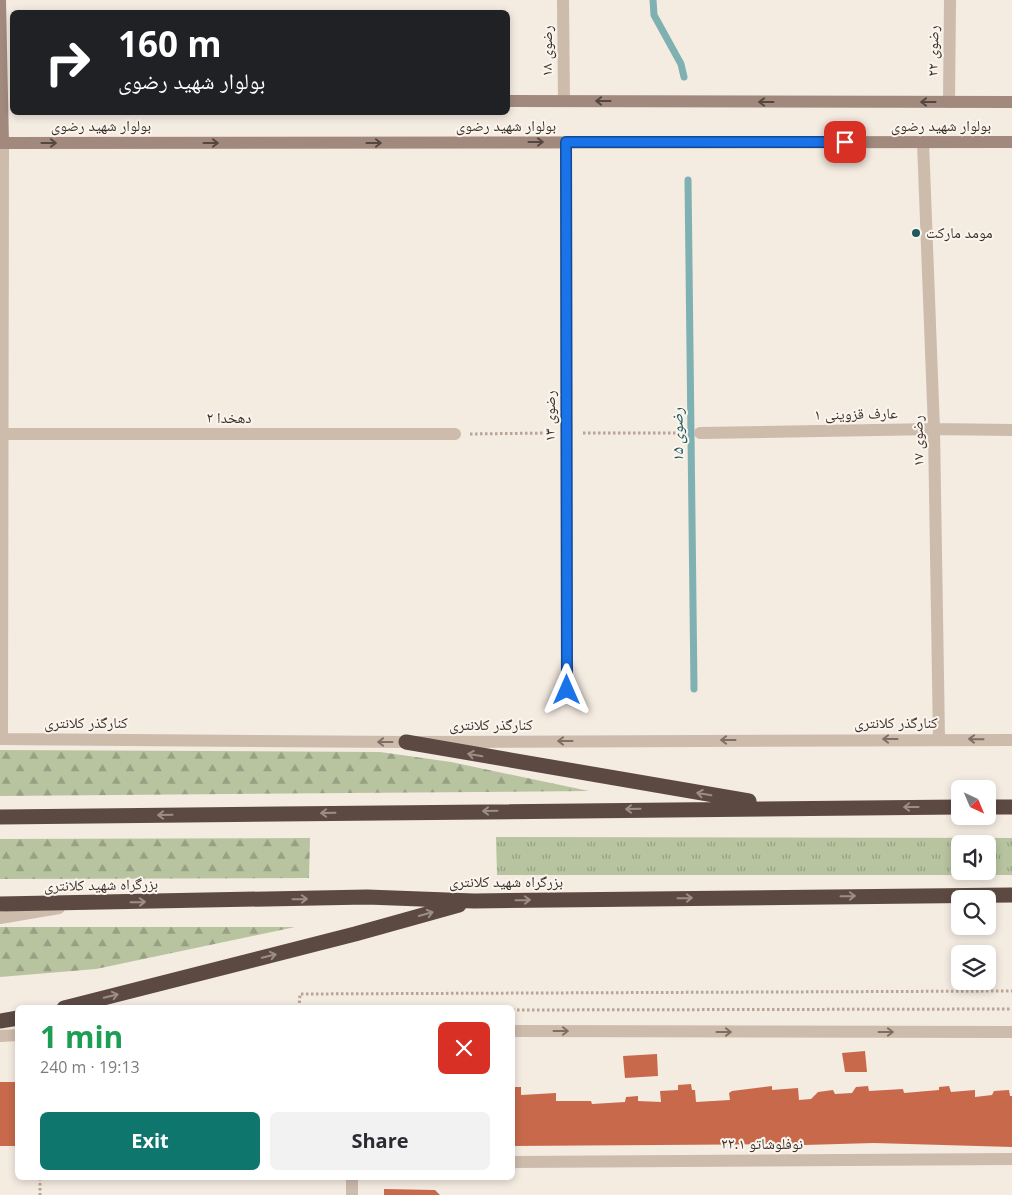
<!DOCTYPE html>
<html lang="en">
<head>
<meta charset="utf-8">
<style>
	body { margin:0; font-family:"Open Sans","Noto Naskh Arabic",sans-serif; background:#f2f2f3; color:#2b2b33; height:100vh; display:flex; flex-direction:column; font-size:19px; white-space:nowrap }
	* { box-sizing:border-box; margin:0 }
	p { font-size:16px; color:#7c7c81 }
	.icon { flex:none; width:28px; height:28px; fill:none; stroke:currentColor; stroke-width:2; stroke-linecap:round; stroke-linejoin:round }
	.map { position:relative; flex:1; overflow:hidden }
	.drawer { position:absolute; left:15px; top:1005px; width:500px; height:175px; display:flex; flex-direction:column; background:#fff; border-radius:8px; box-shadow:0 2px 8px #0003 }
	.drawer>* { flex:none }
	.guide { position:absolute; left:10px; top:10px; width:500px; height:105px; border-radius:8px; box-shadow:0 2px 8px #0003; background:#202124; color:#fff; overflow:hidden }
	.needle { width:32px; rotate:136deg }
	.fabs { position:absolute; left:951px; top:780px; display:grid; gap:10px }
	.fabs a { display:grid; place-items:center; width:45px; height:45px; border-radius:8px; background:#fff; box-shadow:0 2px 8px #0003; font-size:25px }
	.pin { position:absolute; display:grid; place-items:center; width:42px; height:42px; color:#fff; margin:-21px; border-radius:10px; box-shadow:0 2px 8px #0006 }
	.me { position:absolute; width:55px; margin:-28px; rotate:0deg; stroke-linejoin:round; filter:drop-shadow(0 0 4px #0008) }
	.turn { display:flex; align-items:center; gap:18px; height:105px; padding:0 25px; font-size:22px }
	.turn .icon { width:65px; height:65px; stroke-width:2.5 }
	.turn b { display:block; font-size:35px; line-height:42px }
	.round { display:grid; place-items:center; flex:none; width:52px; height:52px; border-radius:8px; background:#f2f2f3 }
	.headline { display:flex; align-items:center; justify-content:space-between; height:85px; padding:0 25px }
	h1 { font-size:30px; font-weight:700; line-height:38px; color:#1e9e55 }
	.primary-button { display:flex; gap:10px; margin-top:auto; padding:10px 25px }
	.primary-button a { flex:1; height:58px; border-radius:8px; background:#0f766e; color:#fff; font-size:20px; font-weight:700; line-height:58px; text-align:center }
	.primary-button a+a { background:#f2f2f3; color:#2b2b33 }
	.map>svg:first-child { display:block }
</style>
</head>
<body>
<div class="map">
<svg width="1012" height="1195" viewBox="0 0 1012 1195">
	<defs>
		<pattern id="grass-tufts" width="24" height="20" patternUnits="userSpaceOnUse" patternTransform="scale(1.25)"><rect width="24" height="20" fill="#b8c4a0"/><path d="M3 7l-1-3M5 7V3M7 7l1-3M15 17l-1-3M17 17v-4M19 17l1-3" fill="none" stroke="#97a083"/></pattern>
		<pattern id="forest-firs" width="22" height="20" patternUnits="userSpaceOnUse" patternTransform="scale(1.25)"><rect width="22" height="20" fill="#b8c4a0"/><path d="M5 1l3.5 6h-7zM16 11l3.5 6h-7z" fill="#97a083"/></pattern>
	</defs>
	<rect width="100%" height="100%" fill="#f4ebe1"/>
	<path fill="url(#grass-tufts)" fill-rule="evenodd" d="M 496,837 L 1012,838 L 1012,875 L 497,875 ZM 960,844 L 988,844 L 988,871 L 960,871 Z"/>
	<path fill="url(#forest-firs)" d="M 0,750 L 380,752 L 451,762 L 589,791 L 0,796 Z
		M 310,838 L 309,878 L 0,879 L 0,839 Z
		M 0,927 L 295,927 L 96,969 L 0,977 Z"/>
	<g fill="none" stroke-linecap="round" stroke-linejoin="round">
		<path stroke="#7fb0b2" stroke-width="7" d="M 653,0 L 654,15 L 681,64 L 684,77
			M 688,180 L 694,689"/>
	</g>
	<path fill="#c8694b" d="M 865,1051 L 867,1072 L 845,1072 L 842,1053 Z
		M 657,1054 L 658,1076 L 625,1078 L 623,1056 Z
		M 0,1082 L 18,1082 L 18,1146 L 0,1146 Z
		M 691,1084 L 692,1090 L 695,1090 L 696,1102 L 730,1100 L 729,1093 L 732,1091 L 772,1086 L 772,1090 L 798,1088 L 799,1100 L 811,1099 L 818,1092 L 833,1090 L 835,1094 L 852,1093 L 856,1087 L 868,1086 L 869,1091 L 903,1089 L 904,1093 L 939,1090 L 939,1087 L 949,1086 L 951,1092 L 975,1090 L 975,1097 L 992,1095 L 994,1091 L 1009,1090 L 1010,1096 L 1012,1096 L 1012,1147 L 874,1143 L 804,1145 L 794,1147 L 783,1146 L 783,1144 L 512,1146 L 512,1087 L 521,1087 L 521,1095 L 556,1093 L 556,1101 L 591,1101 L 592,1104 L 625,1102 L 626,1097 L 638,1096 L 638,1101 L 661,1102 L 660,1091 L 678,1090 L 678,1085 Z
		M 384,1189 L 435,1190 L 440,1195 L 384,1195 Z"/>
	<g fill="none" stroke-linecap="round" stroke-linejoin="round">
		<path stroke="#b9a596" stroke-width="3" stroke-dasharray="2.5 2.5" stroke-linecap="butt" d="M 583,433 L 684,433
			M 470,434 L 549,433
			M 299,1008 L 300,994 L 1012,991
			M 512,1010 L 1012,1009
			M 40,1178 L 40,1195"/>
		<path stroke="#cdbbac" stroke-width="12" d="M 0,918 L 59,908"/>
		<path stroke="#cdbbac" stroke-width="12" d="M 563,0 L 564,101
			M 949,102 L 950,0
			M 566,142 L 567,690
			M 923,142 L 934,429 L 939,739
			M 700,433 L 934,429 L 1012,430
			M 0,434 L 455,434
			M 0,739 L 406,742 L 1012,740
			M 2,739 L 3,143
			M 512,1031 L 1012,1032
			M 0,1036 L 18,1035
			M 512,1162 L 1012,1159
			M 352,1195 L 352,1178"/>
		<path stroke="#a18a7d" stroke-width="12" d="M 0,0 L 3,143
			M 508,101 L 1012,102
			M 0,143 L 1012,142"/>
		<path stroke="#5c4a42" stroke-width="15" d="M 406,742 L 749,801
			M 988,807 L 1012,807
			M 0,817 L 960,807
			M 0,904 L 367,897 L 474,901 L 1012,895
			M 64,1008 L 355,934 L 459,905
			M 0,1021 L 18,1018"/>
	</g>
	<defs><path id="oneway-shaft" d="M-6 0H5M1.5-3L5.5 0L1.5 3" fill="none" stroke-width="1.6" stroke-linecap="round" stroke-linejoin="round" transform="scale(1.25)"/></defs>
	<g stroke="#544640">
		<use href="#oneway-shaft" transform="translate(603 101) rotate(-180)"/>
		<use href="#oneway-shaft" transform="translate(766 102) rotate(-180)"/>
		<use href="#oneway-shaft" transform="translate(928 102) rotate(-180)"/>
		<use href="#oneway-shaft" transform="translate(536 142)"/>
		<use href="#oneway-shaft" transform="translate(49 143)"/>
		<use href="#oneway-shaft" transform="translate(211 143)"/>
		<use href="#oneway-shaft" transform="translate(374 143)"/>
	</g>
	<g stroke="#7d6f65">
		<use href="#oneway-shaft" transform="translate(890 739) rotate(180)"/>
		<use href="#oneway-shaft" transform="translate(976 739) rotate(-179)"/>
		<use href="#oneway-shaft" transform="translate(728 740) rotate(180)"/>
		<use href="#oneway-shaft" transform="translate(565 741) rotate(180)"/>
		<use href="#oneway-shaft" transform="translate(385 742) rotate(-180)"/>
		<use href="#oneway-shaft" transform="translate(561 1031)"/>
		<use href="#oneway-shaft" transform="translate(724 1032)"/>
		<use href="#oneway-shaft" transform="translate(886 1032)"/>
	</g>
	<g stroke="#9c8e87">
		<use href="#oneway-shaft" transform="translate(475 755) rotate(-170)"/>
		<use href="#oneway-shaft" transform="translate(704 794) rotate(-170)"/>
		<use href="#oneway-shaft" transform="translate(911 807) rotate(180)"/>
		<use href="#oneway-shaft" transform="translate(633 809) rotate(179)"/>
		<use href="#oneway-shaft" transform="translate(490 811) rotate(179)"/>
		<use href="#oneway-shaft" transform="translate(328 813) rotate(179)"/>
		<use href="#oneway-shaft" transform="translate(165 815) rotate(179)"/>
		<use href="#oneway-shaft" transform="translate(848 896) rotate(-1)"/>
		<use href="#oneway-shaft" transform="translate(685 898) rotate(-1)"/>
		<use href="#oneway-shaft" transform="translate(300 899) rotate(-1)"/>
		<use href="#oneway-shaft" transform="translate(523 900) rotate(-1)"/>
		<use href="#oneway-shaft" transform="translate(138 902) rotate(-1)"/>
		<use href="#oneway-shaft" transform="translate(426 914) rotate(-16)"/>
		<use href="#oneway-shaft" transform="translate(269 956) rotate(-14)"/>
		<use href="#oneway-shaft" transform="translate(111 996) rotate(-14)"/>
	</g>
	<g fill="none" stroke-linecap="round" stroke-linejoin="round">
		<g stroke="#114b97" stroke-width="12">
			<path id="route" d="M 567,690 L 566,142 L 845,142"/>
		</g>
		<use href="#route" stroke="#1a73e8" stroke-width="9"/>
	</g>
	<circle fill="#1f5a5e" stroke="#fbf5ee" stroke-width="2" cx="916" cy="233" r="5"/>
	<g text-anchor="middle" stroke-width="4" stroke-linejoin="round" paint-order="stroke">
		<g font-size="15" fill="#3b302b" stroke="#fbf5ee">
			<text transform="translate(547 51) rotate(-90)" y="5">رضوی ۱۸</text>
			<text transform="translate(933 51) rotate(-89)" y="5">رضوی ۲۲</text>
			<text x="101" y="131">بولوار شهید رضوی</text>
			<text x="506" y="131">بولوار شهید رضوی</text>
			<text x="941" y="131">بولوار شهید رضوی</text>
			<text transform="translate(856 414) rotate(-1)" y="5">عارف قزوینی ۱</text>
			<text transform="translate(550 416) rotate(-90)" y="5">رضوی ۱۳</text>
			<text x="229" y="423">دهخدا ۲</text>
			<text transform="translate(918 441) rotate(-91)" y="5">رضوی ۱۷</text>
			<text x="86" y="728">کنارگذر کلانتری</text>
			<text x="896" y="728">کنارگذر کلانتری</text>
			<text x="491" y="730">کنارگذر کلانتری</text>
			<text x="506" y="887">بزرگراه شهید کلانتری</text>
			<text transform="translate(101 885) rotate(-1)" y="5">بزرگراه شهید کلانتری</text>
			<text x="762" y="1149">نوفلوشاتو ۲۲.۱</text>
		</g>
		<g font-size="15" fill="#3b302b" stroke="#fbf5ee" text-anchor="start">
			<text x="926" y="238">مومد مارکت</text>
		</g>
		<g font-size="16" font-style="italic" fill="#1f5a5e" stroke="#fbf5ee">
			<text transform="translate(677 435) rotate(-91)" y="6">رضوی ۱۵</text>
		</g>
	</g>
</svg>
<div class="fabs">
<a><svg class="needle" viewBox="-14 -14 28 28"><path d="M0-13l5 13h-10z" fill="#e53935"/><path d="M0 13l5-13h-10z" fill="#7c7c81"/></svg></a>
<a><svg class="icon" aria-label="sound" viewBox="0 0 24 24"><path d="M4 9h4l5-4v14l-5-4H4zM17 9q2 3 0 6"/></svg></a>
<a><svg class="icon" aria-label="search" viewBox="0 0 24 24"><circle cx="10" cy="10" r="6"/><path d="M15 15l6 6"/></svg></a>
<a><svg class="icon" aria-label="layers" viewBox="0 0 24 24"><path d="M12 4l9 5-9 5-9-5zM3 14l9 5 9-5"/></svg></a>
</div>
<div class="pin" style="left:845px;top:142px;background:#d93025"><svg class="icon" aria-label="arrive" viewBox="0 0 24 24"><path d="M6 21V4h12l-3 4 3 4H6"/></svg></div>
<svg class="me" style="left:567px;top:690px" viewBox="-20 -20 40 40"><path d="M0-17L14 15 0 8-14 15z" fill="#1a73e8" stroke="#fff" stroke-width="4"/></svg>
<div class="guide">
<div class="turn"><svg class="icon" aria-label="right" viewBox="0 0 24 24"><path d="M7 20v-9h11M14 6l5 5-5 5"/></svg><div><b>160 m</b>بولوار شهید رضوی</div></div>
</div>
<section class="drawer">
<div class="headline"><div><h1>1 min</h1><p>240 m · 19:13</p></div><a class="round" style="background:#d93025;color:#fff"><svg class="icon" aria-label="close" viewBox="0 0 24 24"><path d="M6 6l12 12M18 6L6 18"/></svg></a></div>
<div class="primary-button"><a>Exit</a><a>Share</a></div>
</section>
</div>
</body>
</html>
